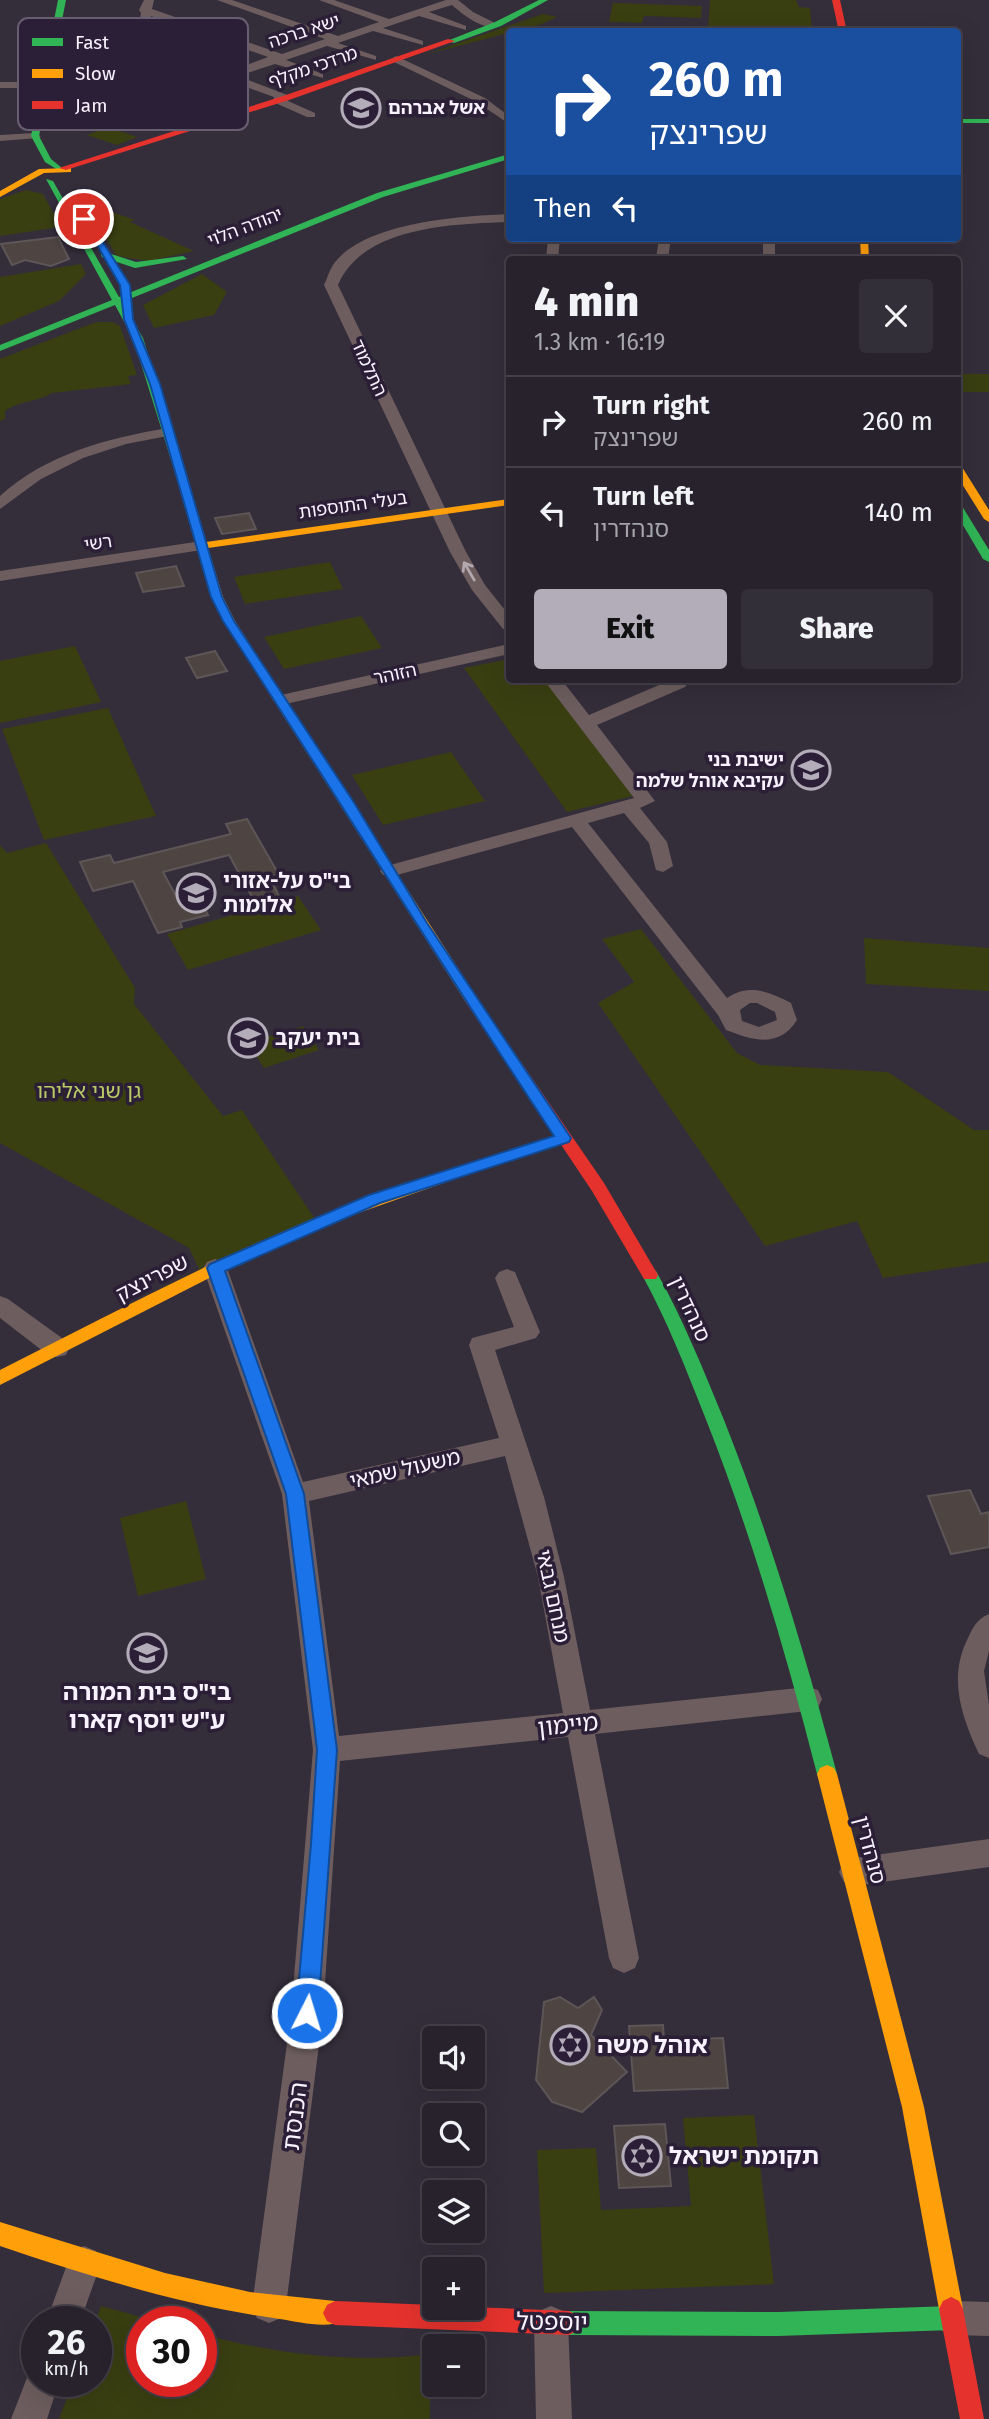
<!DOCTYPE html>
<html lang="en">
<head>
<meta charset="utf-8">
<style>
	body { margin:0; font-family:"Fira Sans","Noto Sans Hebrew",sans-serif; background:#332f38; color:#f1f3f6; height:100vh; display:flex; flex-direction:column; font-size:26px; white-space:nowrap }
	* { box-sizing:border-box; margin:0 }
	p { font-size:23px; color:#a4a4a9 }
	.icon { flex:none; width:38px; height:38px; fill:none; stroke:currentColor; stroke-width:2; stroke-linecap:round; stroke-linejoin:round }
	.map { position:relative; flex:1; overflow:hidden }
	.details { position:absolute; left:506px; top:256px; width:455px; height:427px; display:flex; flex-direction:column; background:#27222c; border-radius:7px; box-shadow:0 7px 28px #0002,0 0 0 2px #433f48 }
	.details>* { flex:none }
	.banner { position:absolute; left:506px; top:28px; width:455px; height:214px; border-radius:7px; box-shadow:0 7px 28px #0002,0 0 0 2px #433f48; background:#1a4fa0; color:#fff; overflow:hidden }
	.buttons { position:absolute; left:422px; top:2026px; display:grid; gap:14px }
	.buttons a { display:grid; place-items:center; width:63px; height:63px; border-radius:7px; background:#27222c; box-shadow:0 7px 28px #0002,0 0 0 2px #433f48; font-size:35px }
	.speed { position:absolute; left:21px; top:2306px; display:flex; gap:14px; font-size:35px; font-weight:700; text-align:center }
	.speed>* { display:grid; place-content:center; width:91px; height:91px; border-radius:50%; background:#27222c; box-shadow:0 7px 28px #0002,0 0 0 2px #433f48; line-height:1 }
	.speed small { font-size:18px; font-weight:400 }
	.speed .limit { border:10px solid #d22; background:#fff; color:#111 }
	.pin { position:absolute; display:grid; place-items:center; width:60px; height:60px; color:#fff; margin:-30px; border:4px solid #fff; border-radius:50%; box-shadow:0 2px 7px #0007 }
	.me { position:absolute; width:77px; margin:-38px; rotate:5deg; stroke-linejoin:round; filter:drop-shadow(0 0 5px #0008) }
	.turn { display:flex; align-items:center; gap:24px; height:147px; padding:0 28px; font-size:32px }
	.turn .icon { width:91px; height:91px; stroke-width:2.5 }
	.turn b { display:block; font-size:49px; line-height:60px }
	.then { display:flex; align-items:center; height:66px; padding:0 28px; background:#0003; gap:14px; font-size:26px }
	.round { display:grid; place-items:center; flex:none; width:74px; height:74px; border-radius:7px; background:#332f38 }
	.summary { display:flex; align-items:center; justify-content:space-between; height:119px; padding:0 28px }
	h1 { font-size:42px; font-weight:800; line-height:52px }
	.action { display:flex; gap:14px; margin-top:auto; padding:14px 28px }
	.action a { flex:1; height:80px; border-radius:7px; background:#b3adba; color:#111; font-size:28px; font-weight:800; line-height:80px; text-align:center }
	.action a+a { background:#332f38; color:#f1f3f6 }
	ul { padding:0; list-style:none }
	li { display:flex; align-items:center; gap:21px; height:91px; padding:0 28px; border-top:2px solid #433f48 }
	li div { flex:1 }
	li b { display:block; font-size:26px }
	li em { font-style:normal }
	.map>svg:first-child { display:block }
</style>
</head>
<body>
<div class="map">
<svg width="989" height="2419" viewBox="0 0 989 2419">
	<rect width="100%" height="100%" fill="#342e3b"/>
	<path fill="#3a3f12" d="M 710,0 L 796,0 L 799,7 L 810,8 L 812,31 L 712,31 L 708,30 Z
		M 613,3 L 702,6 L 701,18 L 644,16 L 642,23 L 609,22 Z
		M 543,14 L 557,17 L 542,24 L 424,55 Z
		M 108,127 L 137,137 L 117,145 L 87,135 Z
		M 26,190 L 43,194 L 61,227 L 0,236 L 0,199 Z
		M 83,202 L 135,220 L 130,222 L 194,251 L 148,261 L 117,256 Z
		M 81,264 L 86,274 L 59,301 L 0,326 L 0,277 Z
		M 202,274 L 227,292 L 214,315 L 154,328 L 143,305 Z
		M 96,322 L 112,322 L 120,326 L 137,375 L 128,376 L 131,384 L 52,393 C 37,402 18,401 5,411 L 5,419 L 0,421 L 0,359 Z
		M 957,374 L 989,374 L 989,392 L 957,392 Z
		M 330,562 L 343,589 L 245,604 L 234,577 Z
		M 361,616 L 382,648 L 284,669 L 264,637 Z
		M 75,646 L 101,702 L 0,723 L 0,661 Z
		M 509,659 L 509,679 L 544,679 L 633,796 L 567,812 L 464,668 Z
		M 108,708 L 156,816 L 44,840 L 2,729 Z
		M 451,752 L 485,801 L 383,825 L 352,775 Z
		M 46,843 L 135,988 L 134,1004 L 223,1116 L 242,1110 L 315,1219 L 201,1273 L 189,1248 L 0,1143 L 0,845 L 7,853 Z
		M 298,896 L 321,930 L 188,970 L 167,934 Z
		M 641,929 L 737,1053 L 760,1065 L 888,1072 L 974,1130 L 989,1130 L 989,1262 L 883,1278 L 857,1221 L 765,1246 L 598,1003 L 634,982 L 602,939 Z
		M 864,938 L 989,948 L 989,991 L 866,984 Z
		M 303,1026 L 319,1050 L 264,1068 L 248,1043 Z
		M 186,1501 L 206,1579 L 138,1596 L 120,1518 Z
		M 754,2115 L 774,2284 L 544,2293 L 537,2150 L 596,2148 L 601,2210 L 691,2206 L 683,2118 Z
		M 101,2306 L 160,2322 L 142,2322 L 142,2382 L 201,2382 L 201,2334 C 276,2354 353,2364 430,2354 L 430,2419 L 59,2419 L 73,2382 L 96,2382 L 95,2322 Z"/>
	<path fill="#4e4543" stroke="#5d5657" stroke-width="2" d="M 58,237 L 69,259 L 51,266 L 25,260 L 12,265 L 1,244 Z
		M 249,513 L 256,529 L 222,534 L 215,518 Z
		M 176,566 L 184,586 L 143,592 L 136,573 Z
		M 215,651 L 227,671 L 197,678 L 186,658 Z
		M 247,819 L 282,880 L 272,882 L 280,898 L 256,904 L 229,855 L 163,872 L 177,898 L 197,893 L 208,915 L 180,922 L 182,927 L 158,933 L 133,881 L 93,891 L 80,862 L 110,855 L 114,863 L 231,834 L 226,824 Z
		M 970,1490 L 981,1514 L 989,1512 L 989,1547 L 951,1554 L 928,1496 Z
		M 560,1997 L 578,2008 L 594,1997 L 602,2010 L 591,2035 L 627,2072 L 582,2112 L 552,2102 L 536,2080 L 544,2002 Z
		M 663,2025 L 664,2040 L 723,2038 L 728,2088 L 634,2091 L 629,2026 Z
		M 665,2124 L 671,2186 L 619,2188 L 614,2126 Z"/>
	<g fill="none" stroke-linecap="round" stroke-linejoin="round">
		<path fill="#6d5d5e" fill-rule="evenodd" d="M 144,0 L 154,0 L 152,9 L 282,54 L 325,39 L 217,0 L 232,0 L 338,36 L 379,22 L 319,0 L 334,0 L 389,19 L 446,0 L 458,0 L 473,12 L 499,25 C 486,33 462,14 452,5 L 429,12 L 466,26 L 466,30 L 419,16 L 383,28 L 423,41 L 423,45 L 373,31 L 338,43 L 376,56 L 376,60 L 327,46 L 286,60 L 323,74 L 323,78 L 275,64 L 238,76 L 290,96 L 288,101 L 315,113 L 315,117 L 307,117 L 273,102 L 274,97 L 227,80 L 185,94 L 213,106 L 213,110 L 205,110 L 174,98 L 144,107 L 130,108 L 125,118 L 121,119 L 115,116 C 129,87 113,70 138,45 L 136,39 L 141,13 L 139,10 ZM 151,16 L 268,57 L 228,72 L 148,43 ZM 146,49 L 217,76 L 143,101 L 132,101 L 135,60 Z
			M 396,56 L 485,98 L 509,116 L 509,124 L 477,102 L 392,61 L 391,59 Z
			M 0,82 L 44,82 L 50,85 L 44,88 L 0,88 Z
			M 35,133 L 41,136 L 39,138 L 0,141 L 0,135 Z
			M 509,214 L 509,222 C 453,224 363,226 338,285 L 466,552 L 485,585 L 509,615 L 509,630 L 503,629 L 472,590 L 450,552 L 324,285 C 327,279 329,271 333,265 C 363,222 461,216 509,214 Z
			M 548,238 L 560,238 L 558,259 L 546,259 Z
			M 659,238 L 671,238 L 668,259 L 656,259 Z
			M 763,238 L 775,238 L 775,259 L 763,259 Z
			M 168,428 L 173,429 L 173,435 L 126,444 L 83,458 L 41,479 L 0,509 L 0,496 C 46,454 108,438 168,428 Z
			M 202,541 L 208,543 L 208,549 L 0,581 L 0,571 Z
			M 509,644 L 509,654 L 281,705 L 272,700 L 281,695 Z
			M 543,679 L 561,679 L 589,715 L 673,679 L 685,679 L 688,683 L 685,687 L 597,725 L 655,801 L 640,808 L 667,842 L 673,866 L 663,872 L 656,870 L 649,843 L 624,813 L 588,823 L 727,998 C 750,983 769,992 791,1003 L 797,1020 C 779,1049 752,1040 726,1030 L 718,1015 L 572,827 L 397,875 L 383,875 L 380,871 L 383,867 L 634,798 ZM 750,1003 L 757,1003 L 775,1012 L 777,1020 L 759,1027 L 742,1021 L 740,1010 Z
			M 215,1259 L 223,1262 L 227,1268 L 303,1482 L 499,1438 L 469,1345 L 472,1338 L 514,1327 L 495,1278 L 499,1272 L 507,1269 L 515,1272 L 540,1332 L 536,1338 L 495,1350 L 544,1497 L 564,1577 L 590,1710 L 808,1687 L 818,1690 L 822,1699 L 818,1708 L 808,1711 L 595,1734 L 639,1958 L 635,1968 L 624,1973 L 613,1968 L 609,1958 L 568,1737 L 340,1761 L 323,2013 L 286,2306 L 281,2318 L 269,2323 L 257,2318 L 252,2306 L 291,2013 L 313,1750 L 282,1494 L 203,1268 L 207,1262 ZM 505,1456 L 538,1577 L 563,1713 L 339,1736 L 309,1501 Z
			M 0,1296 L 8,1299 L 66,1341 L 69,1348 L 66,1355 L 57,1357 L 48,1355 L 0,1318 Z
			M 989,1614 L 989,1651 L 984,1671 L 989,1705 L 989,1758 L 979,1754 C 961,1716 948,1677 968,1638 C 973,1627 977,1619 989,1614 Z
			M 989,1839 L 989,1867 L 854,1886 L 844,1882 L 839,1872 L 844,1862 L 854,1858 Z
			M 84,2246 L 96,2251 L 101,2263 L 80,2322 L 46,2322 L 72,2251 Z
			M 952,2301 L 989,2302 L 989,2336 L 952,2335 L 940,2330 L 935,2318 L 940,2306 Z
			M 551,2306 L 563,2311 L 568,2323 L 572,2419 L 536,2419 L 534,2323 L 539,2311 Z
			M 37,2367 L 37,2382 L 59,2382 L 47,2419 L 11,2419 L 30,2370 Z"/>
		<path fill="#30b455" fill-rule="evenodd" d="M 58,0 L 66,0 L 39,136 L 51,159 L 62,168 L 58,170 L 45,162 L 31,136 Z
			M 539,0 L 548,0 L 501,26 L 454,43 L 447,41 L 495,22 Z
			M 957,119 L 989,119 L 989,123 L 957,123 Z
			M 509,154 L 509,159 L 383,197 L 122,302 L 143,338 L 192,495 L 191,497 L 182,495 L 133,338 L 115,305 L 0,351 L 0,345 L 112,300 L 46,179 L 53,181 L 119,297 L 377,193 Z
			M 105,252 L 136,262 L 183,256 L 187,259 L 135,268 L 102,257 L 101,255 Z
			M 957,503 L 962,506 L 989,550 L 989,562 L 983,559 L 957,515 Z
			M 564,1133 L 569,1134 L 572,1138 L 569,1142 L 467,1174 L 459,1169 L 462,1165 Z
			M 650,1269 L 656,1271 C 683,1319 703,1369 724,1420 C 770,1536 805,1654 837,1774 L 834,1780 L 827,1783 L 820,1780 L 817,1774 C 786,1653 751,1533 705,1417 C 686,1369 667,1320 642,1275 L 644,1271 Z
			M 952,2306 L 960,2310 L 964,2318 L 960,2326 L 952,2330 L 778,2336 L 569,2335 L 561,2331 L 557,2323 L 561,2315 L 569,2311 L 778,2312 Z"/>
		<path fill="#ff9f0a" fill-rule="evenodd" d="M 68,168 L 71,168 L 71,172 L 44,173 L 0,197 L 0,191 L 39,169 Z
			M 860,238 L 868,238 L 869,259 L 861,259 Z
			M 957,464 L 962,467 L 989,510 L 989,522 L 984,519 L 957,476 Z
			M 187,492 L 192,495 L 206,542 L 509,499 L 509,505 L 208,548 L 223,597 L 235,621 L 479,1001 L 477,1004 L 467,1004 L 223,621 L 211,597 L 182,495 Z
			M 467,1164 L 475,1169 L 472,1173 L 330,1223 L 221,1272 L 0,1385 L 0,1370 C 152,1293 302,1212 467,1164 Z
			M 827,1765 L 834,1768 L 837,1774 L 924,2107 L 963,2309 L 959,2317 L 951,2321 L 943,2317 L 939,2309 L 902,2107 L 817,1774 L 820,1768 Z
			M 0,2222 L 165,2273 L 250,2292 L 335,2301 L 343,2305 L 347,2313 L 343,2321 C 326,2329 299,2322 280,2319 C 184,2306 92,2277 0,2246 Z"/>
		<path fill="#e5322d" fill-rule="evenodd" d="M 832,0 L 840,0 L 847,32 L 839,32 Z
			M 448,39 L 455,41 L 289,100 L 66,170 L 59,168 L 283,96 Z
			M 472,996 L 477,998 L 604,1183 L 658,1275 L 656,1279 L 644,1279 L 592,1191 L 465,1001 Z
			M 951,2297 L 959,2301 L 963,2309 L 984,2419 L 960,2419 L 939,2309 L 943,2301 Z
			M 335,2301 L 434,2305 L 434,2308 L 472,2307 L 569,2311 L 577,2315 L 581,2323 L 577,2331 L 569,2335 L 335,2325 L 327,2321 L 323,2313 L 327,2305 Z"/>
	</g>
	<defs><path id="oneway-shaft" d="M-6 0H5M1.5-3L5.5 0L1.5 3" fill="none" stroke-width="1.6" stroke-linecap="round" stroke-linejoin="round" transform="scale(1.75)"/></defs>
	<use stroke="#b2a8ae" href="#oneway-shaft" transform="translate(469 571) rotate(-120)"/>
	<path fill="#1a73e8" stroke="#114b97" stroke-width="2" d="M 81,217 L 87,217 L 130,285 L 133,319 L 160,384 L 222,597 L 234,621 L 353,801 L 427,923 L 571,1138 L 569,1142 L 380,1203 L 225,1271 L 304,1494 L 337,1750 L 318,2013 L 315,2020 L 307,2024 L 299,2020 L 296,2013 L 311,1844 L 317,1750 L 314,1724 L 286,1494 L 207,1268 L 210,1264 L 369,1195 L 554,1136 C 441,965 334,792 223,621 L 211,597 L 150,384 L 124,319 L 120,285 Z"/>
	<defs>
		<g id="school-ring" transform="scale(2.0125)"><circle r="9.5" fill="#2a1f36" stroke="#b3adba" stroke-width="1.5"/><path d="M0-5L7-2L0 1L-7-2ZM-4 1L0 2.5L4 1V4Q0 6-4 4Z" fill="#b3adba"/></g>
		<g id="synagogue-ring" transform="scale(2.0125)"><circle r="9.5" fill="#2a1f36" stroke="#b3adba" stroke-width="1.5"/><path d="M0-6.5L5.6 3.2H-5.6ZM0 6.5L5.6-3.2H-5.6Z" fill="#b3adba"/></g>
	</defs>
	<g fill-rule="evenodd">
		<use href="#school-ring" x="361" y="108"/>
		<use href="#school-ring" x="811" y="770"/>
		<use href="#school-ring" x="196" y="893"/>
		<use href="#school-ring" x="248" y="1038"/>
		<use href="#school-ring" x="147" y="1653"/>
		<use href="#synagogue-ring" x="570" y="2045"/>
		<use href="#synagogue-ring" x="642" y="2156"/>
	</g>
	<g text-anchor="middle" stroke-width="7" stroke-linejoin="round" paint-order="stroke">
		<g font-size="18" fill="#f8f2ff" stroke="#2a1f36">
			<text transform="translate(304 31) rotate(-18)" y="6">ישא ברכה</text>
			<text transform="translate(313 67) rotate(-19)" y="6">מרדכי מקלף</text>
			<text transform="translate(245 227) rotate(-21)" y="6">יהודה הלוי</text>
			<text transform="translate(369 368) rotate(65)" y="6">התלמוד</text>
			<text transform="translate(353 505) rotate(-8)" y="6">בעלי התוספות</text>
			<text transform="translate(98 543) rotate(-9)" y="6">רשי</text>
			<text transform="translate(395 674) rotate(-12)" y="6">הזוהר</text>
		</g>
		<g font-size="18" font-weight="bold" fill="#f8f2ff" stroke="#2a1f36" text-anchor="start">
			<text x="388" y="114">אשל אברהם</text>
			<text x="784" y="766" text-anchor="end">ישיבת בני<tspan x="784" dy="21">עקיבא אוהל שלמה</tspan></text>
		</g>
		<g font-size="21" font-weight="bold" fill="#f8f2ff" stroke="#2a1f36" text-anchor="start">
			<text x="223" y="888">בי"ס על-אזורי<tspan x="223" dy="24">אלומות</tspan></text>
			<text x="275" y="1045">בית יעקב</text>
		</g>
		<g font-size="21" fill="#baca66" stroke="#2a1f36">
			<text x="89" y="1098">גן שני אליהו</text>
		</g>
		<g font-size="21" fill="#f8f2ff" stroke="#2a1f36">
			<text transform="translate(152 1278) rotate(-27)" y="7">שפרינצק</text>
			<text transform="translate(690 1309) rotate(65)" y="7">סנהדרין</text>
			<text transform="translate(405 1469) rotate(-13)" y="7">משעול שמאי</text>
			<text transform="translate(553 1596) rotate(78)" y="7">מנחם גבאי</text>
			<text transform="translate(870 1850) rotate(75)" y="7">סנהדרין</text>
		</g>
		<g font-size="24" font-weight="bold" fill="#f8f2ff" stroke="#2a1f36" text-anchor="start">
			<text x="147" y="1700" text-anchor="middle">בי"ס בית המורה<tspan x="147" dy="28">ע"ש יוסף קארו</tspan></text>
			<text x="597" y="2053">אוהל משה</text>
			<text x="669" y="2164">תקומת ישראל</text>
		</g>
		<g font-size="24" fill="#f8f2ff" stroke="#2a1f36">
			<text transform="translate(568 1725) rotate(-6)" y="8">מיימון</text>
			<text transform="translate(295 2116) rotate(-83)" y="8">הכנסת</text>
			<text transform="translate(552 2322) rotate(1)" y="8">יוספטל</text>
		</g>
	</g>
	<rect x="18" y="18" width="230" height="112" rx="10" fill="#2a1f36" stroke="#685e72" stroke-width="2"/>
	<rect x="32" y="38" width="31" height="8" fill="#30b455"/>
	<rect x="32" y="69" width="31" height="9" fill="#ff9f0a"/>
	<rect x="32" y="101" width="31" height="8" fill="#e5322d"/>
	<g font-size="19" fill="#f8f2ff">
		<text x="75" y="49">Fast</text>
		<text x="75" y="80">Slow</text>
		<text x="75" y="112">Jam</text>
	</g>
</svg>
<div class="buttons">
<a><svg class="icon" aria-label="sound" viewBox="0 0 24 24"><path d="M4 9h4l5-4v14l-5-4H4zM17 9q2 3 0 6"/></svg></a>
<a><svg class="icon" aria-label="search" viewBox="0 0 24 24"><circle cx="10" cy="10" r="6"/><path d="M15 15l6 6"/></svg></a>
<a><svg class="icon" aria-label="layers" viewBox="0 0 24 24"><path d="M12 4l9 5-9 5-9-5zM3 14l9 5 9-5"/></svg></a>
<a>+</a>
<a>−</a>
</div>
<div class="speed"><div>26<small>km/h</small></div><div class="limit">30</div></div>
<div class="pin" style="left:84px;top:219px;background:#d93025"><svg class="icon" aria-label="arrive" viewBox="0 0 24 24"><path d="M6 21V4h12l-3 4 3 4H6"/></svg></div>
<svg class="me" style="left:307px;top:2013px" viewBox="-20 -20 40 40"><circle r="17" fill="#1a73e8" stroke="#fff" stroke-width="3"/><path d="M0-11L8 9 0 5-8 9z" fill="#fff"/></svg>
<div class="banner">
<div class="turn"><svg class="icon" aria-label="right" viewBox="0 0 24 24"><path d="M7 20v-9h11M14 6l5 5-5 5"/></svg><div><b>260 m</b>שפרינצק</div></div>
<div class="then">Then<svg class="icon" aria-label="left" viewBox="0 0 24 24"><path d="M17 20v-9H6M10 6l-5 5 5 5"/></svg></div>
</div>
<section class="details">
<div class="summary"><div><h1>4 min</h1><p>1.3 km · 16:19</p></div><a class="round"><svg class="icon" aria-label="close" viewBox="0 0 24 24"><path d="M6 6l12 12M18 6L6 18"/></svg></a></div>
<ul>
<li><svg class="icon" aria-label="right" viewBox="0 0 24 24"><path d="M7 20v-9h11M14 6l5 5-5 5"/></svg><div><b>Turn right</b><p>שפרינצק</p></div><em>260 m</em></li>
<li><svg class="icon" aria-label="left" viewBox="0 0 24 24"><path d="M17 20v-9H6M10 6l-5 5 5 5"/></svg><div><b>Turn left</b><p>סנהדרין</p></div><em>140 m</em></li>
</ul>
<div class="action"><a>Exit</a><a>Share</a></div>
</section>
</div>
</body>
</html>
